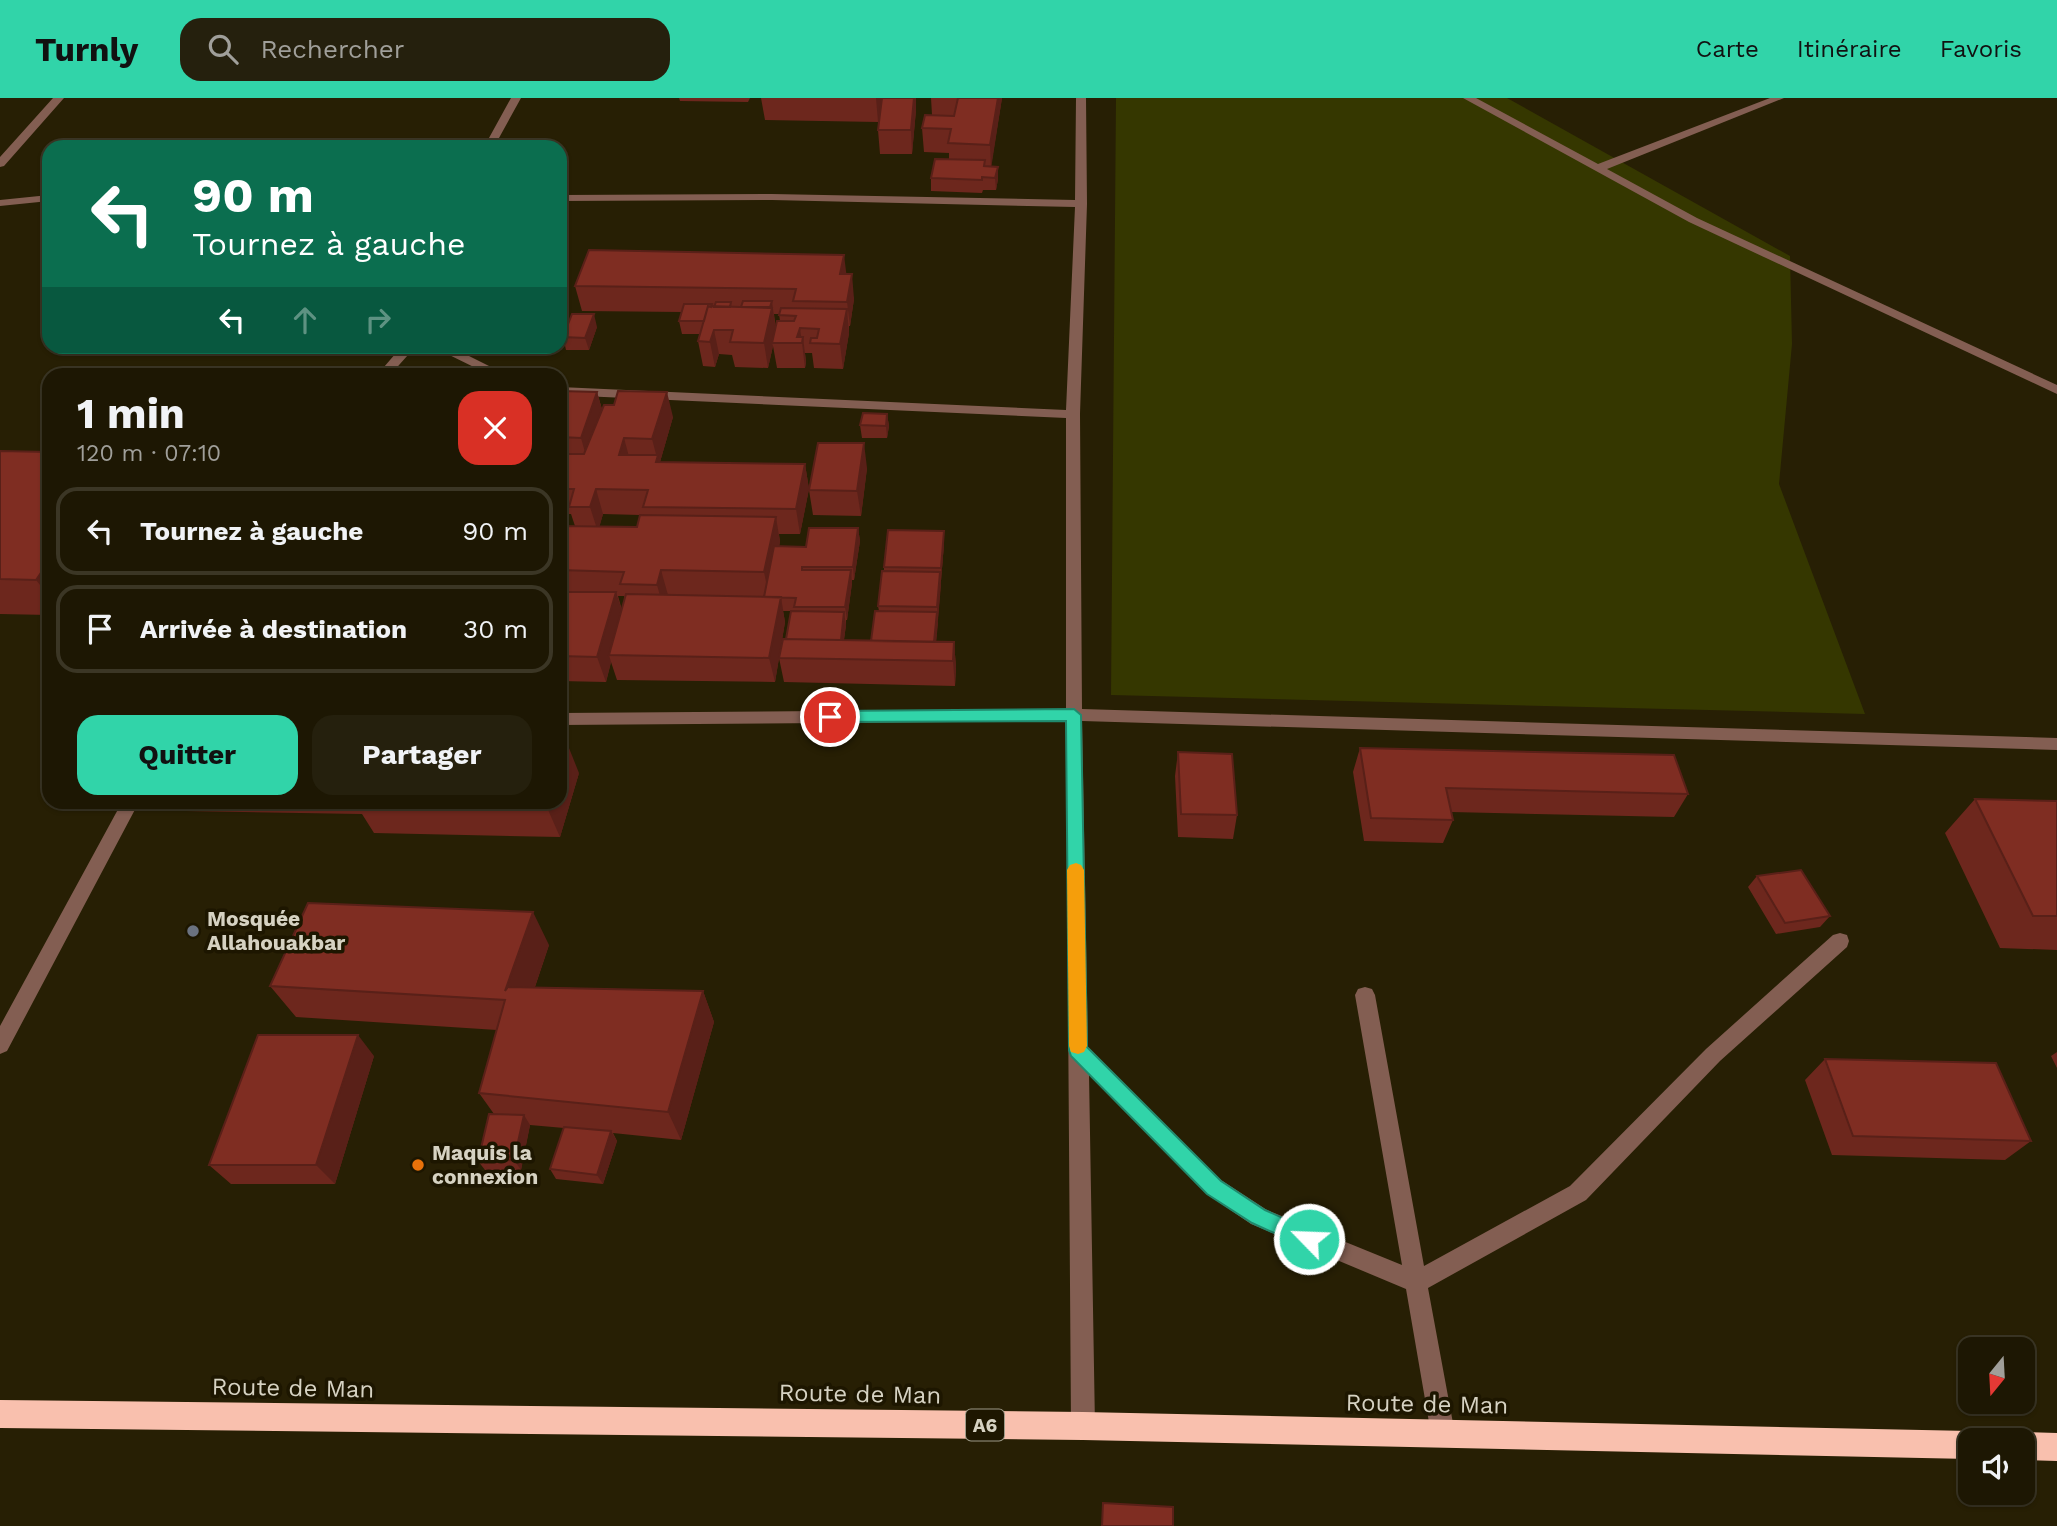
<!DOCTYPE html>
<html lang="fr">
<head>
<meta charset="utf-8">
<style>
	body { margin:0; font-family:"Work Sans",sans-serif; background:#25200d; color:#f1f3f6; height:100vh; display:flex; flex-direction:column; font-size:26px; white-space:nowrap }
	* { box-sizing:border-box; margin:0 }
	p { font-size:23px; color:#a09f9a }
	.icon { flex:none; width:38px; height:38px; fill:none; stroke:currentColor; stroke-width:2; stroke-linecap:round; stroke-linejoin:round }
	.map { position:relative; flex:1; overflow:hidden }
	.drawer { position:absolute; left:42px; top:270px; width:525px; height:441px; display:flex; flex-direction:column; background:#1d1703; border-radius:21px; box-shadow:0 2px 5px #0004,0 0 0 2px #3b3625 }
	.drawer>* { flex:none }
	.hud { position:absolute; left:42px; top:42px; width:525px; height:214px; border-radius:21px; box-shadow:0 2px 5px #0004,0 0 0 2px #3b3625; background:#0b6e4f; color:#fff; overflow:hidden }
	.needle { width:46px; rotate:198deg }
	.buttons { position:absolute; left:1958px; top:1239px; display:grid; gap:14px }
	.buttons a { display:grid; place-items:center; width:77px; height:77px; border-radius:14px; background:#1d1703; box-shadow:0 2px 5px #0004,0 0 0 2px #3b3625; font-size:35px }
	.pin { position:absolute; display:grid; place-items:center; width:60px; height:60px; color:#fff; margin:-30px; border:4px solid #fff; border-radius:50%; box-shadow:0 2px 7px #0007 }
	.me { position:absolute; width:77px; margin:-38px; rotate:294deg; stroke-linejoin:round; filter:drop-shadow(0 0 5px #0008) }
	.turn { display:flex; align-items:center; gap:24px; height:147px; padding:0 35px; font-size:32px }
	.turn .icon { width:91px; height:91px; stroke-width:2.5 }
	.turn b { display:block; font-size:49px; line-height:60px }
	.lanes { display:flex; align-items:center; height:66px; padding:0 35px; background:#0003; justify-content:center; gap:35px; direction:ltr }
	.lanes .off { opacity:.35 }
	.round { display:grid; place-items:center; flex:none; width:74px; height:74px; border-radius:21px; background:#25200d }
	.overview { display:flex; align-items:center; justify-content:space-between; height:119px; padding:0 35px }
	h1 { font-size:42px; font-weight:700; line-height:52px }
	.button { display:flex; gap:14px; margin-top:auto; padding:14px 35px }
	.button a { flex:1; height:80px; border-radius:21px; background:#31d4a9; color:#111; font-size:28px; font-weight:700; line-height:80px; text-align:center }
	.button a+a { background:#25200d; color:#f1f3f6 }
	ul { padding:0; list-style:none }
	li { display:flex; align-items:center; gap:21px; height:88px; margin:0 14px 10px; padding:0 21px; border:4px solid #3b3625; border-radius:21px }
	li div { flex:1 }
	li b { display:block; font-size:26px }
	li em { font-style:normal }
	header { display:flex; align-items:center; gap:42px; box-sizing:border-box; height:98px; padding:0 35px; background:#31d4a9; color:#111 }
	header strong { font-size:33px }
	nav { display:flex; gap:38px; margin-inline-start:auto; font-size:24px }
	.search { width:490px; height:63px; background:#25200d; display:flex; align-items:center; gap:18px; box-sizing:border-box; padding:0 24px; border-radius:21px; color:#a09f9a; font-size:26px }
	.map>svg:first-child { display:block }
</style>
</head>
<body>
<header>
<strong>Turnly</strong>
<div class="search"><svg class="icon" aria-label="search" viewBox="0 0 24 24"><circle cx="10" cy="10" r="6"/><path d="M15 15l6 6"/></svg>Rechercher</div>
<nav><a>Carte</a><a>Itinéraire</a><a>Favoris</a></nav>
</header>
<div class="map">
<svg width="2057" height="1428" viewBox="0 0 2057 1428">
	<rect width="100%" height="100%" fill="#271f04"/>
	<path fill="#353700" d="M 1116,0 L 1507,0 L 1790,158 L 1792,246 L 1779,386 L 1865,616 L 1111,597 Z"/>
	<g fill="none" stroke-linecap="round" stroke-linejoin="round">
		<path fill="#835e52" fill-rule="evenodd" d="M 53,0 L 64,0 L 4,68 L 0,69 L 0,59 Z
			M 511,0 L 521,0 L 494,49 L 484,49 Z
			M 1076,0 L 1086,0 L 1087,106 L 1080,316 L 1082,611 L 2057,640 L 2057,652 L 1082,623 L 1088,949 L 1221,1082 L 1267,1112 L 1402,1167 L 1355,897 L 1358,891 L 1365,889 L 1372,891 L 1375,897 L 1424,1168 L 1570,1088 L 1706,951 L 1833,837 L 1840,835 L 1847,837 L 1849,843 L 1847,849 L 1720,963 L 1586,1102 L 1428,1190 L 1455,1336 L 1451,1344 L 1443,1348 L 1435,1344 L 1431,1336 L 1406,1191 L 1251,1126 L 1207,1096 L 1089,976 L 1095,1328 L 1091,1336 L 1083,1340 L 1075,1336 L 1071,1328 L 1066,623 L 560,627 L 560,615 L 1066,611 L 1066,320 L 560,297 L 560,289 L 1066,312 L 1075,109 L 772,102 L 560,103 L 560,97 L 772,96 L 1075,102 Z
			M 1463,0 L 1476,0 L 1598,66 L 1770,0 L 1784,0 L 1607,71 L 1697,120 L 2057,287 L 2057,296 L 1689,124 Z
			M 49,97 L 49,103 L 0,108 L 0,102 Z
			M 402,248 L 416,248 L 391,276 L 378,276 Z
			M 431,248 L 449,248 L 505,276 L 488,276 Z
			M 122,704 L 139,704 L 7,953 L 0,956 L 0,928 Z"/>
		<path fill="#f9c0ae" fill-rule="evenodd" d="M 0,1302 L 1083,1314 L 1970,1333 L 1980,1337 L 1982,1342 L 1970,1342 L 1970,1361 L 1083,1342 L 0,1330 Z
			M 2023,1334 L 2057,1335 L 2057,1363 L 2023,1362 L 2023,1342 L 2011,1342 L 2013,1338 Z"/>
	</g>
	<path fill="#6d271d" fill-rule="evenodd" d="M 679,0 L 750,0 L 748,4 L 680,3 Z
		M 761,0 L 916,0 L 916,12 L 912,56 L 880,56 L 878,32 L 880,18 L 878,24 L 765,22 Z
		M 931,0 L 1002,0 L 991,68 L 998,81 L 996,92 L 983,92 L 982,95 L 931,93 L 931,80 L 949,61 L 949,55 L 924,54 L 922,30 L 932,17 Z
		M 846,176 L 854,201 L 850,228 L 849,228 L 849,235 L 843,271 L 814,270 L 812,255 L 805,255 L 806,264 L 805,270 L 777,270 L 773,248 L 768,270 L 735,269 L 732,257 L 719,256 L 715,269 L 703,268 L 698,243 L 700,236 L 682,236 L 679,223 L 682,214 L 582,213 L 575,188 ZM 774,216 L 779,216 L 780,223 L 776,231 Z
		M 597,229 L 589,252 L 566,252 L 563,239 Z
		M 560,293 L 597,294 L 602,311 L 673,319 L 660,364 L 805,366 L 809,391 L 800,436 L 779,436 L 780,444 L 779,448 L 806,449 L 858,430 L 860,443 L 854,482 L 852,482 L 852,485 L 847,522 L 846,522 L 846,527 L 844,542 L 871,543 L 879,513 L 878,508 L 884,473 L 884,469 L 944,433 L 944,446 L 936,544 L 954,544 L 956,569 L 955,588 L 784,584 L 779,560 L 786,541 L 791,513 L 783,513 L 785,524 L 775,584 L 617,582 L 611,564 L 606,584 L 560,583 L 560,428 L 575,428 L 571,416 L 560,416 ZM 603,416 L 640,417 L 637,429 L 599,429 ZM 618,498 L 624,498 L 625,501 L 622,512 Z
		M 887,316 L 889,328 L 887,340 L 862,340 L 860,327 Z
		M 0,353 L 49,354 L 49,517 L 0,516 Z
		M 867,370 L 861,418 L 813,417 L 809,392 Z
		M 1360,650 L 1688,696 L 1674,719 L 1451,714 L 1453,722 L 1443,745 L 1364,743 L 1353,674 Z
		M 1178,654 L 1237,717 L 1233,741 L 1178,739 L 1175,678 Z
		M 579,675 L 560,739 L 374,735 L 362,716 L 185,713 L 177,704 L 560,704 Z
		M 1975,701 L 2057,703 L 2057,852 L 2000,850 L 1945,735 Z
		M 1757,778 L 1830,818 L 1820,829 L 1776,836 L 1748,789 Z
		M 549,847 L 535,889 L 703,893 L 714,924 L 681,1042 L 613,1035 L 617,1043 L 603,1086 L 556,1081 L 550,1071 L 564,1030 L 530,1027 L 521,1072 L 485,1072 L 478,1063 L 494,1016 L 479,995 L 497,932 L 296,919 L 270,888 Z
		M 2057,954 L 2057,970 L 2051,958 Z
		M 374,958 L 335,1086 L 231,1086 L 209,1067 Z
		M 1825,961 L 2031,1043 L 2005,1062 L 1832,1057 L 1805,982 Z"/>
	<path fill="#592018" d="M 876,0 L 881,0 L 882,9 L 878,24 Z
		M 914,0 L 916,0 L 916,12 L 912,56 L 911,32 Z
		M 998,0 L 1002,0 L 991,71 L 990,47 Z
		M 998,69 L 998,81 L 996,92 L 995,80 Z
		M 844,157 L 847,181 L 840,176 Z
		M 852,176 L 854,201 L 850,228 L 847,204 Z
		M 772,203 L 776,234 L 772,245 L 773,248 L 768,270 L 764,245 L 768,216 Z
		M 847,211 L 849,235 L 843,271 L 840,246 Z
		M 594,216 L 597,229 L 589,252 L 585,240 Z
		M 800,230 L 802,245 L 803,239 L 806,264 L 805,270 L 802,245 L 797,239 Z
		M 714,232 L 719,256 L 715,269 L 710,244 Z
		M 597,294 L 604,319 L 588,365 L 581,340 Z
		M 667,294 L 673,319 L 660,364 L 656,364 L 657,360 L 652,341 Z
		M 887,316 L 889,328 L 887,340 L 886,328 Z
		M 624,340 L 631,366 L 619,357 Z
		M 864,345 L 867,370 L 861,418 L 857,393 Z
		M 805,366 L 809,391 L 800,436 L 796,411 Z
		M 596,391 L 603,416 L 598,434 L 590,409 Z
		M 776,419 L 780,444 L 769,499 L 764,474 Z
		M 858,430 L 860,443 L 854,482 L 853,469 Z
		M 944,433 L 944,446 L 941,483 L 941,470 Z
		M 49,463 L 49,498 L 36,482 Z
		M 661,472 L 668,497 L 664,512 L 657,487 Z
		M 851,472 L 852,485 L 847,522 L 845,509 Z
		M 940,474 L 941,487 L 938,522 L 937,509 Z
		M 616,494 L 624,519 L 609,557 L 611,564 L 606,584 L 597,559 Z
		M 781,499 L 785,524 L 775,584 L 769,560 Z
		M 844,514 L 846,527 L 841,562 L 840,549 Z
		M 937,514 L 938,526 L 934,564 L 933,552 Z
		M 954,544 L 956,569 L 955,588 L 953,563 Z
		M 565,640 L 579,675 L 560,739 L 545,705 L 546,704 L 560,704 L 560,656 Z
		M 533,814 L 549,847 L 523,924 L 505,893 Z
		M 703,893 L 714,924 L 681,1042 L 668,1014 Z
		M 358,937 L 374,958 L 335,1086 L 316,1067 Z
		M 524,1017 L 530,1027 L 521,1072 L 514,1062 Z
		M 611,1033 L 617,1043 L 603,1086 L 597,1077 Z"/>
	<path fill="#7f2d22" stroke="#592018" stroke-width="2" d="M 882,0 L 914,0 L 911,32 L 878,32 Z
		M 958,0 L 998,0 L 990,47 L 948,45 L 951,31 L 922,30 L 925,17 L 954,18 Z
		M 935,61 L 985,62 L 984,68 L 998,69 L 995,80 L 982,79 L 982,82 L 931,80 Z
		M 589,152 L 844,157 L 840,176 L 852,176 L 847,204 L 793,203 L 796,191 L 575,188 Z
		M 743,203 L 772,203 L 770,209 L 741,209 Z
		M 716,204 L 731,204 L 730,209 L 714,209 Z
		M 684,206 L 712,206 L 711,209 L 708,208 L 704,223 L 679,223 Z
		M 708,208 L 772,210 L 764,245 L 730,244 L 733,232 L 714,232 L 710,244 L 698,243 Z
		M 781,210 L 847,211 L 840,246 L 810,245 L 811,240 L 817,240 L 819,231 L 800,230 L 797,239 L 803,239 L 802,245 L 772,245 L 777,223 L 794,223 L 796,218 L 779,217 Z
		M 572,216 L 594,216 L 585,240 L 563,239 Z
		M 560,293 L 597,294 L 581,340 L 560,339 Z
		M 618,293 L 667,294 L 652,341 L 624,340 L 619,357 L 658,357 L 656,364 L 805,366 L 796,411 L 643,409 L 648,392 L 596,391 L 590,409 L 569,409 L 574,391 L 560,391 L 560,356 L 584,356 L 604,307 L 614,307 Z
		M 863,315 L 887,316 L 886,328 L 860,327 Z
		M 818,345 L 864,345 L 857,393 L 809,392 Z
		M 0,353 L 49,354 L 49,463 L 36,482 L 0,481 Z
		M 640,417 L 776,419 L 764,474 L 661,472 L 657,487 L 620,486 L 624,474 L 560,472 L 560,428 L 637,429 Z
		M 809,430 L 858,430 L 853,469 L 802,469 L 802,472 L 851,472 L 845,509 L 794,509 L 796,500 L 764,499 L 774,448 L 806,449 Z
		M 888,432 L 944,433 L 941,470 L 884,469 Z
		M 882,473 L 940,474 L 937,509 L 878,508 Z
		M 560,494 L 616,494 L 597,559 L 560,558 Z
		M 626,496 L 781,499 L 769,560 L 609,557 Z
		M 791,513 L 844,514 L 841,542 L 786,541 Z
		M 875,513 L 937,514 L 934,544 L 871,543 Z
		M 783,541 L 954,544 L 953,563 L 779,560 Z
		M 560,640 L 565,640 L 560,656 Z
		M 1360,650 L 1674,657 L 1688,696 L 1446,690 L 1453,722 L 1371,720 Z
		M 1178,654 L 1232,656 L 1237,717 L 1181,716 Z
		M 1975,701 L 2057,703 L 2057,818 L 2033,818 Z
		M 487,704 L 546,704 L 545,705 Z
		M 1801,772 L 1830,818 L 1785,825 L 1757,778 Z
		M 308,805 L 533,814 L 505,893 L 508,889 L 703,893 L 668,1014 L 479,995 L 505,902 L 270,888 Z
		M 258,937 L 358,937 L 316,1067 L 209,1067 Z
		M 1825,961 L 1996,965 L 2031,1043 L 1853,1038 Z
		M 489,1016 L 524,1017 L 514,1062 L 478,1063 Z
		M 564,1029 L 611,1033 L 597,1077 L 550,1071 Z
		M 1103,1405 L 1173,1409 L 1173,1428 L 1102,1428 Z"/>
	<path fill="#31d4a9" stroke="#208a6e" stroke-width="2" d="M 1074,611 L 1081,617 L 1087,949 L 1221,1083 L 1265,1112 L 1316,1135 L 1319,1141 L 1316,1148 L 1309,1151 L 1252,1125 L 1207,1096 L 1071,958 L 1069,952 L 1066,623 L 830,624 L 823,619 L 830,613 Z"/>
	<path fill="#f59e0b" d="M 1076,765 L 1081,767 L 1084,772 L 1087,948 L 1084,954 L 1078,956 L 1071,954 L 1069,948 L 1067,772 L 1070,767 Z"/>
	<circle fill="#6b7280" stroke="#1d1600" stroke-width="2.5" cx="193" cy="833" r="7"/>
	<circle fill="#e8710a" stroke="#1d1600" stroke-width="2.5" cx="418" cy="1067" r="7"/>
	<g text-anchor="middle" stroke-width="7" stroke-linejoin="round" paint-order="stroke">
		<rect fill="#1d1600" stroke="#9e9a88" stroke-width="2" x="966" y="1311.5" width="38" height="31" rx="5"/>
		<g font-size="19" font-weight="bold" fill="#d6d2c2">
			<text x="985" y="1334">A6</text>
		</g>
		<g font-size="21" font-weight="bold" fill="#d6d2c2" stroke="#1d1600" text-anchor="start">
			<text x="207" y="828">Mosquée<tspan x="207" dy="24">Allahouakbar</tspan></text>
			<text x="432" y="1062">Maquis la<tspan x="432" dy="24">connexion</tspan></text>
		</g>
		<g font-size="24" fill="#d6d2c2" stroke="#1d1600">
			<text transform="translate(293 1290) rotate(1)" y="8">Route de Man</text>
			<text transform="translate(860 1296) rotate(1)" y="8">Route de Man</text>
			<text transform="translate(1427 1306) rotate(1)" y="8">Route de Man</text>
		</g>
	</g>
</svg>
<div class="buttons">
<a><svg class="needle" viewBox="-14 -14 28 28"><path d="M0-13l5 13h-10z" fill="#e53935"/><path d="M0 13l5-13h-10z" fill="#a09f9a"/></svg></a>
<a><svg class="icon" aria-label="sound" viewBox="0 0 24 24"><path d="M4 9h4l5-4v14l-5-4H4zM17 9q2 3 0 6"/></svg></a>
</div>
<div class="pin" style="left:830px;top:619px;background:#d93025"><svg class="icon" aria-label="arrive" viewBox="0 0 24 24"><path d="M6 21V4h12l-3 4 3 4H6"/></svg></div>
<svg class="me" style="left:1309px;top:1141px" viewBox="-20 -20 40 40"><circle r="17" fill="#31d4a9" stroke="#fff" stroke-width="3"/><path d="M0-11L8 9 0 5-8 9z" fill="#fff"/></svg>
<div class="hud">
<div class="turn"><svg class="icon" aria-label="left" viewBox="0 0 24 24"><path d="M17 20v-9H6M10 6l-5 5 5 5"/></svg><div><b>90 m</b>Tournez à gauche</div></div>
<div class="lanes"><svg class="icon" aria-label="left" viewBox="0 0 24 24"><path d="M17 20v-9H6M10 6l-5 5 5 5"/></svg><svg class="icon off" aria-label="ahead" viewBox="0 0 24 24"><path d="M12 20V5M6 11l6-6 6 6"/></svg><svg class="icon off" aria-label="right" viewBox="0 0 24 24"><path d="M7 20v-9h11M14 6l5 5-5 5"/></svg></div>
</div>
<section class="drawer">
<div class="overview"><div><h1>1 min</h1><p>120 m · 07:10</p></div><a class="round" style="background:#d93025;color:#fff"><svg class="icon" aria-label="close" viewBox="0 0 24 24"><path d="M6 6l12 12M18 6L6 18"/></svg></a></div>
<ul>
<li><svg class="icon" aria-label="left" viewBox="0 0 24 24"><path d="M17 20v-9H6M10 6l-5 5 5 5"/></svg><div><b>Tournez à gauche</b></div><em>90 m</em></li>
<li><svg class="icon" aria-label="arrive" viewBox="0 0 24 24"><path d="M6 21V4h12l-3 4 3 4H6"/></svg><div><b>Arrivée à destination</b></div><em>30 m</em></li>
</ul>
<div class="button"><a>Quitter</a><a>Partager</a></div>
</section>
</div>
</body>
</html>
